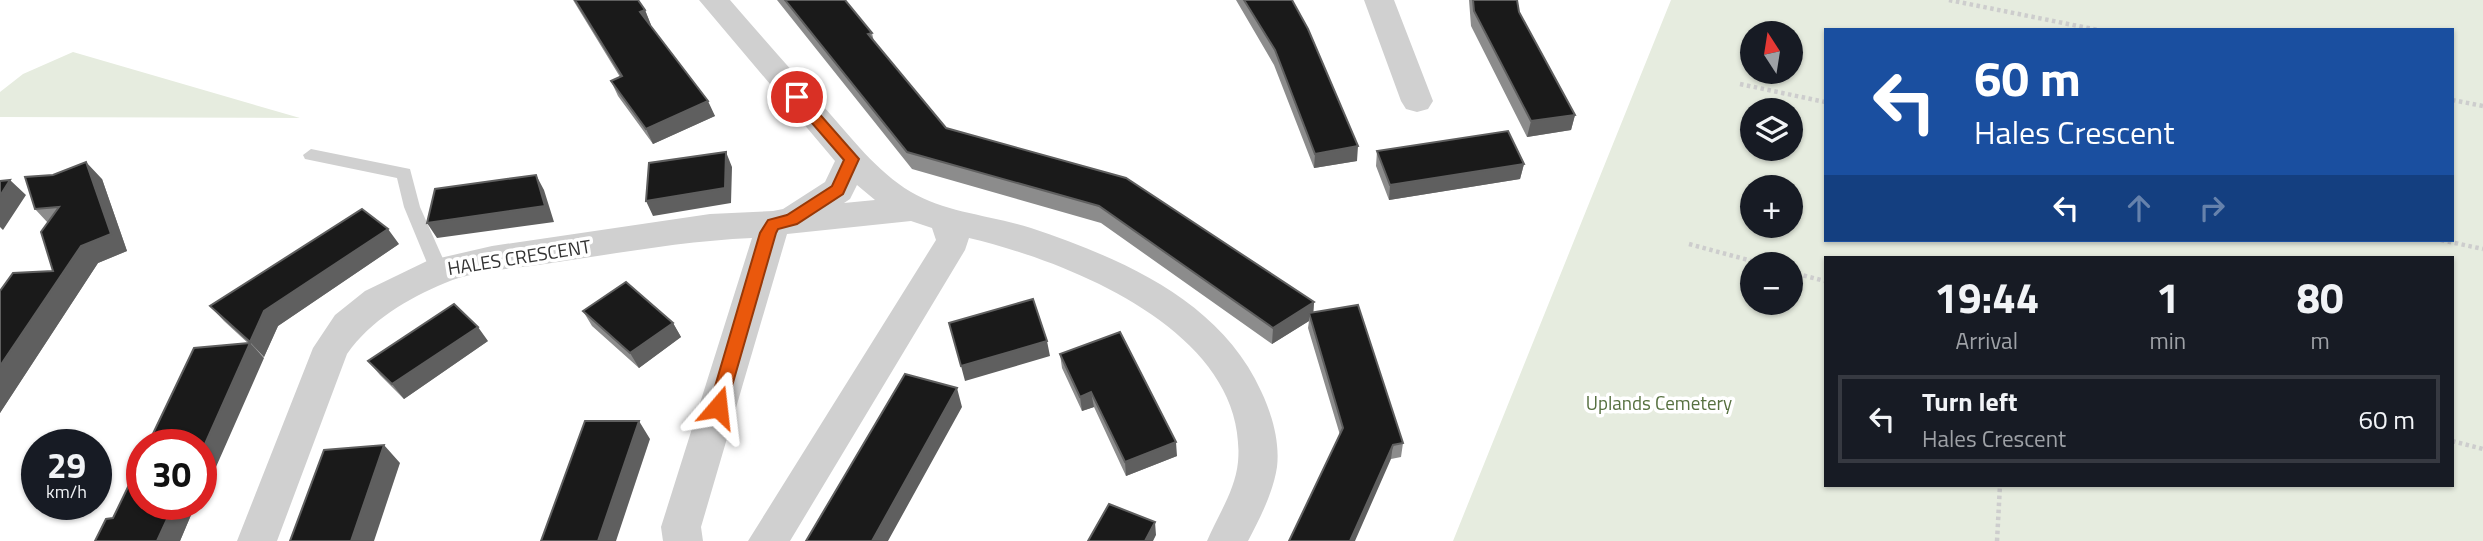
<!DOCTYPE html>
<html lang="en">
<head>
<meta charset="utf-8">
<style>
	body { margin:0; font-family:"Titillium Web",sans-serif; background:#20242c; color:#f1f3f6; height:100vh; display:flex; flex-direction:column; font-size:26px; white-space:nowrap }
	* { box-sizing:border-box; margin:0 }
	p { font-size:23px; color:#9ea1a6 }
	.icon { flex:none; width:38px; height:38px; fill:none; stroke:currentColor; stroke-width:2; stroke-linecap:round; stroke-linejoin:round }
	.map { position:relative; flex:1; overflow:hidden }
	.panel { position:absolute; left:1824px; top:256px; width:630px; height:231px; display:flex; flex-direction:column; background:#171b24; border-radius:0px; box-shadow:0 2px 5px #0004 }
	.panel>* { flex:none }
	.top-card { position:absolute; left:1824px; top:28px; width:630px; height:214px; border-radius:0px; box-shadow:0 2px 5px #0004; background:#1a4fa0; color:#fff; overflow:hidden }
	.needle { width:46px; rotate:348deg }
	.controls { position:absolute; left:1740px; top:21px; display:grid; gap:14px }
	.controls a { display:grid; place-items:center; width:63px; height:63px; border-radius:50%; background:#171b24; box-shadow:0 2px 5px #0004; font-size:35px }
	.speed { position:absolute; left:21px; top:429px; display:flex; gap:14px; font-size:35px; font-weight:700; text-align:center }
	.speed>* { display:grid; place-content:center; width:91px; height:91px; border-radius:50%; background:#171b24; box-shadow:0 2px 5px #0004; line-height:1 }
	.speed small { font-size:18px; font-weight:400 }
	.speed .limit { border:10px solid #d22; background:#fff; color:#111 }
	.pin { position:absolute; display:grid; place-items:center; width:60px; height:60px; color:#fff; margin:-30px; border:4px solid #fff; border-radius:50%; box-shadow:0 2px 7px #0007 }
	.me { position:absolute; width:77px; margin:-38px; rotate:17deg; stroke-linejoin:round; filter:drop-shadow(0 0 5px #0008) }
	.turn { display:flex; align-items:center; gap:24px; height:147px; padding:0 35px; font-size:32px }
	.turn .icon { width:91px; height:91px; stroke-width:2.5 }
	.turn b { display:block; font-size:49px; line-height:60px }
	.lanes { display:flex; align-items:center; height:66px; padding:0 35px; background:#0003; justify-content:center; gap:35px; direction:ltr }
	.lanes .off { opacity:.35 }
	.eta { display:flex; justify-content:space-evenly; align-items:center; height:119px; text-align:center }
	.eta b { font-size:42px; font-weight:700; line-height:49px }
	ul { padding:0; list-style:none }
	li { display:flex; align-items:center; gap:21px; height:88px; margin:0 14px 10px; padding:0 21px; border:4px solid #363941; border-radius:0px }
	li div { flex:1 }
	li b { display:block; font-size:26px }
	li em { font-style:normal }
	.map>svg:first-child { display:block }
</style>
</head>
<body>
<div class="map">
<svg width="2483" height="541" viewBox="0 0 2483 541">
	<rect width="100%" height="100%" fill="#fff"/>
	<path fill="#e6ecdf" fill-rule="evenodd" d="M 1671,0 L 2483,0 L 2483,541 L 1453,541 ZM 1825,30 L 2452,30 L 2452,240 L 1825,240 ZM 1752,33 L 1790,33 L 1790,72 L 1752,72 ZM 1752,110 L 1790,110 L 1790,149 L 1752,149 ZM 1752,187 L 1790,187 L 1790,226 L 1752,226 ZM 1825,257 L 2452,257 L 2452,485 L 1825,485 ZM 1752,264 L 1790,264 L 1790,303 L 1752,303 Z
		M 73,52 L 300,118 L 0,117 L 0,92 L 23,74 Z"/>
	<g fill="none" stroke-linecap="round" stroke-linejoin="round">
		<path stroke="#cdcdcd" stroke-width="4.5" stroke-dasharray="3.5 3.5" stroke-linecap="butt" d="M 1949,0 L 2098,30
			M 1740,84 L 1825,102
			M 2452,100 L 2483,106
			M 2441,240 L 2483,249
			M 1689,244 L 1763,264
			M 1790,272 L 1825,281
			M 2452,441 L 2483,449
			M 1997,541 L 2000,485"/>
		<path fill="#d0d0d0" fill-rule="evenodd" d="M 311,149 L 410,169 L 420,207 L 448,270 L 445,275 L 433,275 L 430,270 L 404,207 L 397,178 L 305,159 L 303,155 Z"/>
		<path fill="#d0d0d0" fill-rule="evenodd" d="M 699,0 L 730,0 C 761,36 793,72 824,107 C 851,137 876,171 911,192 C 946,213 991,215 1031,228 C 1120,258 1220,300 1261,391 C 1272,414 1280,442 1277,467 C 1273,493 1260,518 1248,541 L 1207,541 C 1218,515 1235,491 1238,462 C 1249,333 1071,262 969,238 L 965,250 L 790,541 L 748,541 L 936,240 L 932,228 L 911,221 L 787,234 L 701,527 L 703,541 L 663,541 L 661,527 L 752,238 C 682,241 614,254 545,264 C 513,269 475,270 445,283 C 407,299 371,320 347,354 L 277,541 L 237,541 L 313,348 L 335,315 L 365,291 L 427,261 L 492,246 L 710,214 L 773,211 L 783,209 L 825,182 L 835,161 ZM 857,185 L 875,200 L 844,203 L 850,199 Z
			M 1364,0 L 1394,0 L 1433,101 L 1428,109 L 1417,112 L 1406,109 L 1401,101 Z"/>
	</g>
	<path fill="#8c8c8c" d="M 573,0 L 638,0 L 645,10 L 651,25 L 650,25 L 715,116 L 653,144 L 618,96 L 611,81 L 620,77 Z
		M 777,0 L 845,0 L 872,33 L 874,42 L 946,128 L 1314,302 L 1313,312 L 1403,443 L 1401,457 L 1391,459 L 1340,435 L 1308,328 L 1309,321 L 1272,344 L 1101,223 L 912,169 Z
		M 1236,0 L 1292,0 L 1357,161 L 1314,168 L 1274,65 Z
		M 1469,0 L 1517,0 L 1519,12 L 1575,115 L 1571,130 L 1527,137 L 1471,26 Z
		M 1377,151 L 1524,164 L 1520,179 L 1389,200 L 1376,166 Z
		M 102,179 L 127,251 L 98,263 L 0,413 L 0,291 L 53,271 L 48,223 L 35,209 Z
		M 399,244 L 278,326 L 264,357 L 255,348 L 264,358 L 224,321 L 210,306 Z
		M 583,311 L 673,323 L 681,337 L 639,368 L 592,326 Z
		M 488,341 L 404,399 L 380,375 L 368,361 Z
		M 1060,354 L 1177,456 L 1126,476 L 1094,407 L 1082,411 L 1062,368 Z
		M 142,504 L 200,504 L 199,507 L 194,508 L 180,541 L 95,541 L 113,518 Z"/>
	<path fill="#5f5f5f" d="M 645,10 L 651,25 L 646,27 L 640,12 Z
		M 708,101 L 715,116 L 653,144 L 646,129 Z
		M 1575,115 L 1571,130 L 1527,137 L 1531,121 Z
		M 1358,146 L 1357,161 L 1314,168 L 1315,154 Z
		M 726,152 L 732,167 L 731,203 L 653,216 L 646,201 Z
		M 86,162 L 102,179 L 127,251 L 98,263 L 0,413 L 0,366 L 81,246 Z
		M 1524,164 L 1520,179 L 1389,200 L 1390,185 Z
		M 536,175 L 544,190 L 554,222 L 437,238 L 427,223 Z
		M 10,180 L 26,195 L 3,230 L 0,227 L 0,196 Z
		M 388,229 L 399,244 L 278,326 L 264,357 L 250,342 L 264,311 Z
		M 1314,302 L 1313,319 L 1309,313 L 1309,321 L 1272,344 L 1273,328 Z
		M 673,323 L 681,337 L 639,368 L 630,353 Z
		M 478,327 L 488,341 L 404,399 L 392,384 Z
		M 1047,341 L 1050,356 L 965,381 L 961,366 Z
		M 250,343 L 264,358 L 201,501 L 201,453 Z
		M 957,388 L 962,407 L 888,541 L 872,541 Z
		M 1091,392 L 1094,407 L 1082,411 L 1080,397 Z
		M 639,421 L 650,439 L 616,541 L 598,541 Z
		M 1176,442 L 1177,456 L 1126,476 L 1125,462 Z
		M 384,445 L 400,463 L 374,541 L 351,541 Z
		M 1393,445 L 1391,459 L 1355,541 L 1350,541 Z
		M 174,504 L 190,504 L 194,508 L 180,541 L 157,541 Z
		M 1155,522 L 1156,535 L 1153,541 L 1145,541 Z"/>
	<path fill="#1a1a1a" stroke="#5f5f5f" stroke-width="2" d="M 575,0 L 638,0 L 645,10 L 640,12 L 708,101 L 646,129 L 611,81 L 622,76 Z
		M 785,0 L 845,0 L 872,33 L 868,34 L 946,128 L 1126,178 L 1314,302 L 1273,328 L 1099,206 L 907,152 Z
		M 1244,0 L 1292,0 L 1308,29 L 1358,146 L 1315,154 L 1275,50 Z
		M 1473,0 L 1517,0 L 1519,12 L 1575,115 L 1531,121 L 1474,11 Z
		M 1508,131 L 1524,164 L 1390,185 L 1377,151 Z
		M 726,152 L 725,188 L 646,201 L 649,163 Z
		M 86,162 L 111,234 L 81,246 L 0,366 L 0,291 L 13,273 L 53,271 L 41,232 L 59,207 L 35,209 L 25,177 L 53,175 Z
		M 536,175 L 545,206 L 427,223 L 435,189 Z
		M 10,180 L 0,196 L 0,181 Z
		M 362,209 L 388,229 L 264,311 L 250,342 L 210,306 Z
		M 626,282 L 673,323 L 630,353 L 583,311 Z
		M 1033,299 L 1047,341 L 961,366 L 949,323 Z
		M 454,304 L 478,327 L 392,384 L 368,361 Z
		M 1358,305 L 1403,443 L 1393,445 L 1350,541 L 1289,541 L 1343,428 L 1309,313 Z
		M 1120,332 L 1176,442 L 1125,462 L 1091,392 L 1080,397 L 1060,354 Z
		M 250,343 L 201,453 L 201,444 L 148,444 L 194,348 Z
		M 905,374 L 957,388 L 872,541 L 806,541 Z
		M 585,421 L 639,421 L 598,541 L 541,541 Z
		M 384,445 L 351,541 L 290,541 L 324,450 Z
		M 142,458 L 142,504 L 174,504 L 157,541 L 95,541 L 106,519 L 113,518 Z
		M 1109,504 L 1155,522 L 1145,541 L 1088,541 Z"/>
	<path fill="#ea580c" stroke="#983908" stroke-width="2" d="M 797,92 L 802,94 L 859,159 L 843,194 L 797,224 L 778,229 L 776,233 L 726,407 L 718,414 L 709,407 L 760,233 L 768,220 L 787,215 L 832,186 L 844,160 L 792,100 L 792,94 Z"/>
	<g text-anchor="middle" stroke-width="7" stroke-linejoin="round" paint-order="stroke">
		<g font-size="19" fill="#333" stroke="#fff">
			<text transform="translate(519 257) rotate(-9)" y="7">HALES CRESCENT</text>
		</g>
		<g font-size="19" fill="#56703f" stroke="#fff">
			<text x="1659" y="410">Uplands Cemetery</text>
		</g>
	</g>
</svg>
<div class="controls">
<a><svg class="needle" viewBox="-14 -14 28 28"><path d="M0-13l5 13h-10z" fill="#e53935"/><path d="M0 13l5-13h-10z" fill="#9ea1a6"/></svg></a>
<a><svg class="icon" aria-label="layers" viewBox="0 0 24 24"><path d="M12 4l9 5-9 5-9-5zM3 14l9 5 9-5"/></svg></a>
<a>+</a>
<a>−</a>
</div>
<div class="speed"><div>29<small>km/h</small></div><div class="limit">30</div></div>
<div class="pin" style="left:797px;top:97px;background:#d93025"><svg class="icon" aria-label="arrive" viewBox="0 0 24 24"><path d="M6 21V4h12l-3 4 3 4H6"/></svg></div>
<svg class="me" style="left:718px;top:407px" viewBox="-20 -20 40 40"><path d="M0-17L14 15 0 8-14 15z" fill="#ea580c" stroke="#fff" stroke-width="4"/></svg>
<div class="top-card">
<div class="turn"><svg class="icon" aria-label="left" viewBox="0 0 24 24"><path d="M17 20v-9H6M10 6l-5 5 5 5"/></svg><div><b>60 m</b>Hales Crescent</div></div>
<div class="lanes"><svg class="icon" aria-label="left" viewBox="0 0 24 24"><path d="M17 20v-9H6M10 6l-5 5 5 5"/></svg><svg class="icon off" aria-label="ahead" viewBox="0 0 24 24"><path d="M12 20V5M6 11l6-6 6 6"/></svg><svg class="icon off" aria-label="right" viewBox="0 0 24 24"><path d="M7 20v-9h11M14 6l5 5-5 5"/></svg></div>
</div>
<section class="panel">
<div class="eta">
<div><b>19:44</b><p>Arrival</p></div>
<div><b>1</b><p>min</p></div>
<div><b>80</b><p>m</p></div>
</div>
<ul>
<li><svg class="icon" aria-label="left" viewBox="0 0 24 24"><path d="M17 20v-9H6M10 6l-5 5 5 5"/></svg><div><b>Turn left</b><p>Hales Crescent</p></div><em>60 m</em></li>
</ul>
</section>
</div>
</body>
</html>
